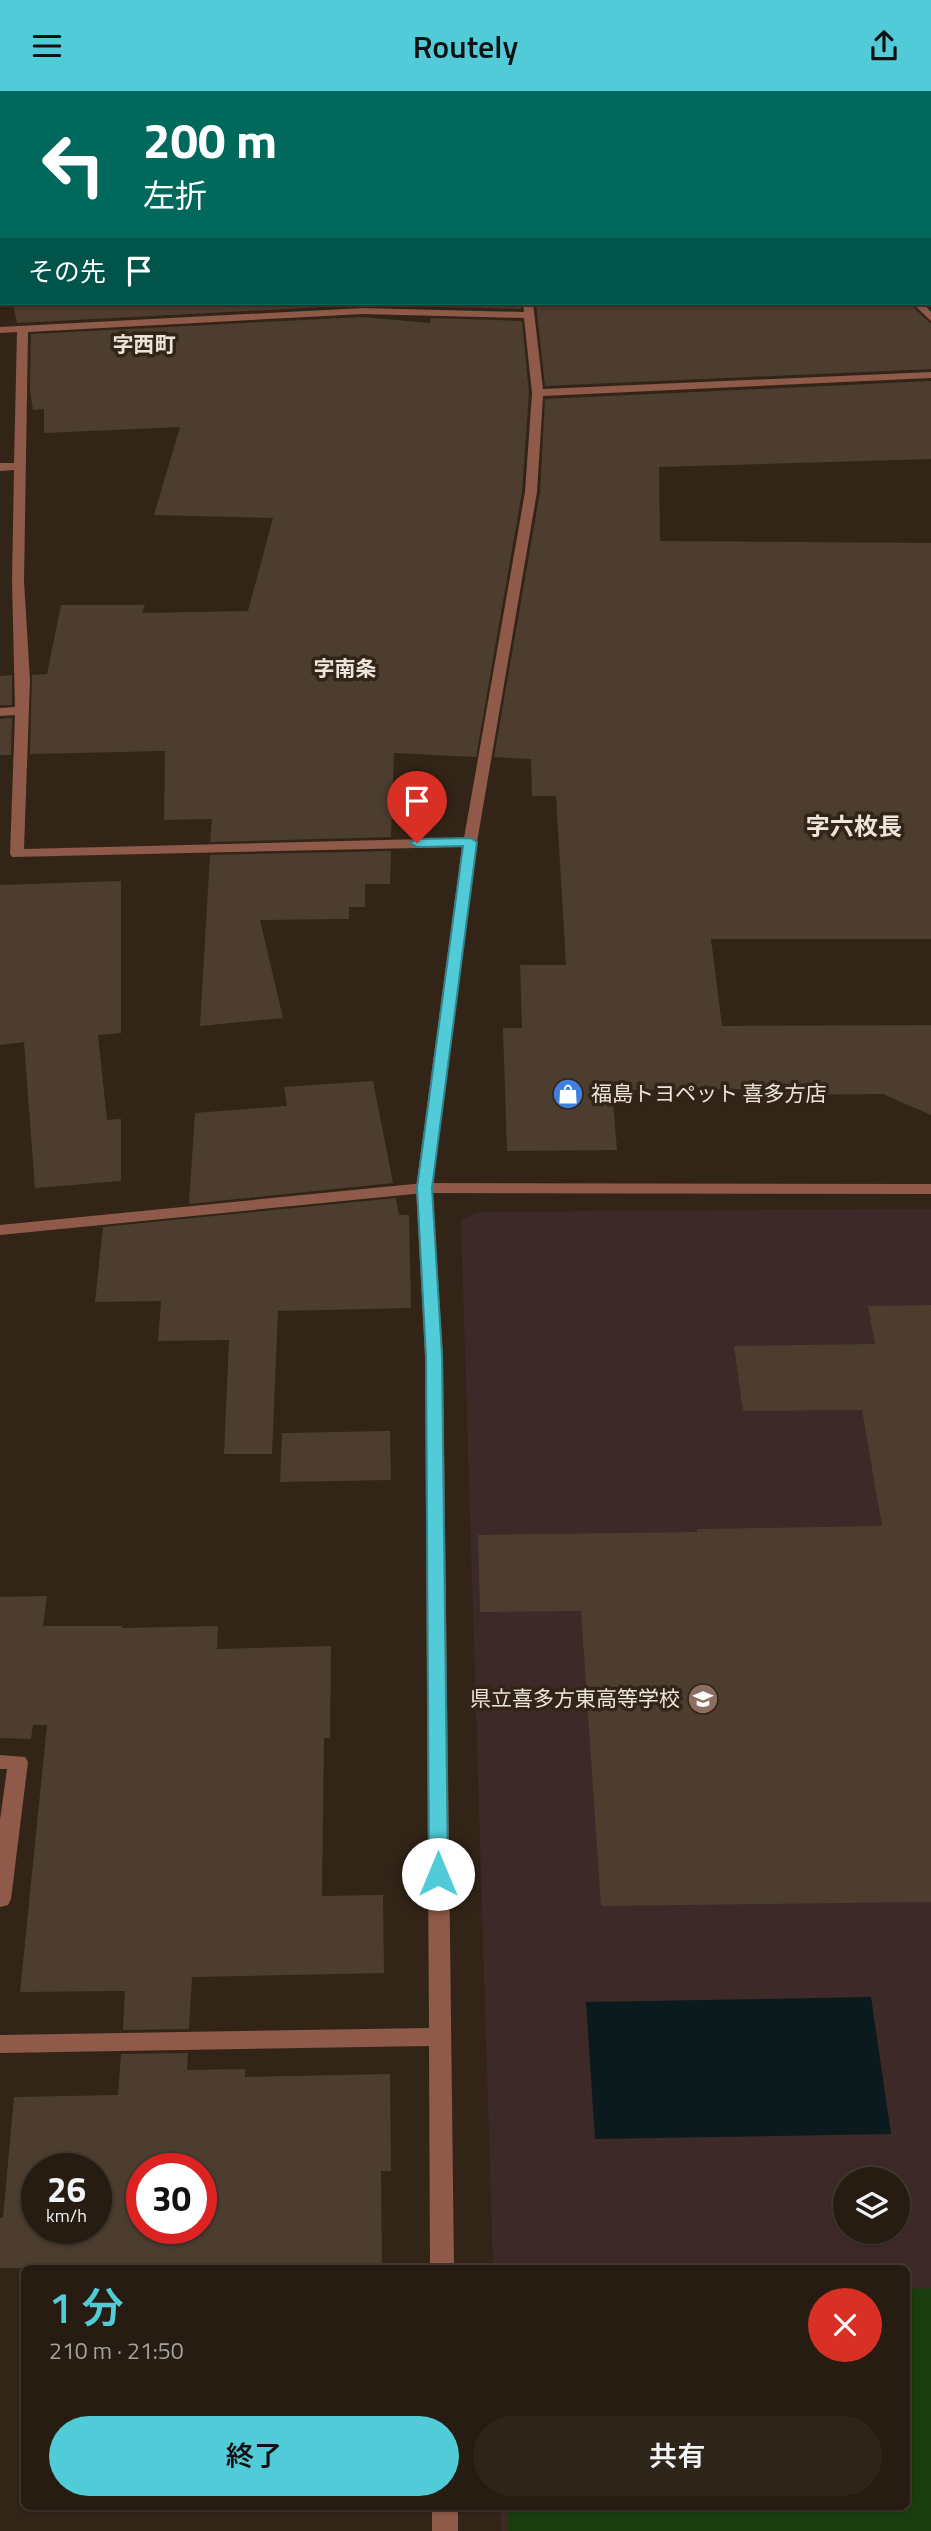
<!DOCTYPE html>
<html lang="ja">
<head>
<meta charset="utf-8">
<style>
	body { margin:0; font-family:"Titillium Web","Noto Sans JP",sans-serif; background:#2e251a; color:#f1f3f6; height:100vh; display:flex; flex-direction:column; font-size:26px; white-space:nowrap }
	* { box-sizing:border-box; margin:0 }
	p { font-size:23px; color:#a4a19f }
	.icon { flex:none; width:38px; height:38px; fill:none; stroke:currentColor; stroke-width:2; stroke-linecap:round; stroke-linejoin:round }
	.map { position:relative; flex:1; overflow:hidden }
	.sheet { position:absolute; left:21px; top:2174px; width:889px; height:245px; display:flex; flex-direction:column; background:#261c11; border-radius:10px; box-shadow:0 2px 5px #0004,0 0 0 2px #423a31 }
	.sheet>* { flex:none }
	.top-card { position:absolute; left:0px; top:0px; width:931px; height:214px; box-shadow:0 2px 5px #0004,0 0 0 2px #423a31; background:#00695c; color:#fff; overflow:hidden }
	.tools { position:absolute; left:833px; top:2076px; display:grid; gap:14px }
	.tools a { display:grid; place-items:center; width:77px; height:77px; border-radius:50%; background:#261c11; box-shadow:0 2px 5px #0004,0 0 0 2px #423a31; font-size:35px }
	.speed { position:absolute; left:21px; top:2062px; display:flex; gap:14px; font-size:35px; font-weight:700; text-align:center }
	.speed>* { display:grid; place-content:center; width:91px; height:91px; border-radius:50%; background:#261c11; box-shadow:0 2px 5px #0004,0 0 0 2px #423a31; line-height:1 }
	.speed small { font-size:18px; font-weight:400 }
	.speed .limit { border:10px solid #d22; background:#fff; color:#111 }
	.pin { position:absolute; display:grid; place-items:center; width:60px; height:60px; color:#fff; margin:-72px -30px; border-radius:50% 50% 50% 0; rotate:-45deg; box-shadow:0 0 7px #0007 }
	.pin .icon { rotate:45deg }
	.me { position:absolute; width:77px; margin:-38px; rotate:0deg; stroke-linejoin:round; filter:drop-shadow(0 0 5px #0008) }
	.turn { display:flex; align-items:center; gap:24px; height:147px; padding:0 28px; font-size:32px }
	.turn .icon { width:91px; height:91px; stroke-width:2.5 }
	.turn b { display:block; font-size:49px; line-height:60px }
	.then { display:flex; align-items:center; height:66px; padding:0 28px; background:#0003; gap:14px; font-size:26px }
	.round { display:grid; place-items:center; flex:none; width:74px; height:74px; border-radius:37px; background:#2e251a }
	.summary { display:flex; align-items:center; justify-content:space-between; height:119px; padding:0 28px }
	h1 { font-size:42px; font-weight:600; line-height:52px; color:#52cbd8 }
	.action { display:flex; gap:14px; margin-top:auto; padding:14px 28px }
	.action a { flex:1; height:80px; border-radius:42px; background:#52cbd8; color:#111; font-size:28px; font-weight:600; line-height:80px; text-align:center }
	.action a+a { background:#2e251a; color:#f1f3f6 }
	header { display:flex; justify-content:space-between; align-items:center; height:91px; padding:0 28px; background:#52cbd8; color:#111; font-size:32px; font-weight:600 }
	.map>svg:first-child { display:block }
</style>
</head>
<body>
<header><svg class="icon" aria-label="menu" viewBox="0 0 24 24"><path d="M4 6h16M4 12h16M4 18h16"/></svg>Routely<svg class="icon" aria-label="share" viewBox="0 0 24 24"><path d="M12 15V3M7 8l5-5 5 5M5 13v7h14v-7"/></svg></header>
<div class="map">
<svg width="931" height="2440" viewBox="0 0 931 2440">
	<rect width="100%" height="100%" fill="#322517"/>
	<path fill="#3d2928" fill-rule="evenodd" d="M 931,1118 L 931,2440 L 501,2440 L 500,2415 L 906,2415 L 906,2177 L 493,2177 L 461,1129 L 477,1121 ZM 845,2088 L 898,2088 L 898,2140 L 845,2140 Z"/>
	<path fill="#193d0e" d="M 931,2197 L 931,2440 L 508,2440 L 507,2415 L 906,2415 L 907,2198 Z"/>
	<path fill="#0b1a1d" d="M 871,1906 L 891,2043 L 595,2048 L 586,1911 Z"/>
	<path fill="#4c3d2f" fill-rule="evenodd" d="M 13,212 L 94,212 L 94,215 L 172,212 L 326,212 L 324,216 L 17,232 Z
		M 436,212 L 521,212 L 521,218 L 434,216 Z
		M 536,212 L 909,212 L 931,233 L 931,278 L 545,295 Z
		M 362,226 L 430,232 L 431,227 L 522,230 L 529,302 L 522,401 L 476,666 L 394,662 L 391,746 L 210,751 L 212,728 L 164,729 L 165,660 L 30,663 L 32,584 L 47,583 L 61,514 L 145,514 L 142,522 L 248,520 L 273,427 L 154,424 L 180,336 L 44,342 L 44,318 L 33,319 L 30,300 L 31,243 Z
		M 931,290 L 931,368 L 659,376 L 660,450 L 931,452 L 931,848 L 711,848 L 722,935 L 931,934 L 931,1024 L 883,1003 L 775,1004 L 774,998 L 612,999 L 617,1059 L 507,1060 L 503,937 L 522,937 L 520,874 L 566,874 L 556,705 L 532,705 L 531,668 L 494,666 L 540,401 L 545,308 Z
		M 12,584 L 12,614 L 0,614 L 0,585 Z
		M 12,627 L 11,664 L 0,664 L 0,628 Z
		M 391,760 L 390,793 L 365,793 L 365,816 L 349,816 L 349,828 L 260,829 L 283,927 L 200,935 L 210,764 Z
		M 121,790 L 121,942 L 98,944 L 107,1029 L 121,1028 L 121,1090 L 35,1097 L 24,951 L 0,954 L 0,794 Z
		M 373,990 L 393,1092 L 189,1113 L 195,1022 L 287,1015 L 284,996 Z
		M 396,1107 L 399,1124 L 409,1124 L 411,1217 L 278,1220 L 272,1363 L 224,1363 L 229,1249 L 158,1250 L 161,1210 L 95,1211 L 103,1136 Z
		M 931,1214 L 931,1811 L 601,1815 L 581,1520 L 480,1521 L 478,1444 L 697,1441 L 697,1438 L 882,1435 L 862,1319 L 743,1320 L 734,1255 L 875,1253 L 868,1215 Z
		M 390,1340 L 391,1389 L 280,1391 L 282,1342 Z
		M 47,1505 L 43,1535 L 122,1535 L 122,1537 L 218,1535 L 217,1558 L 331,1555 L 330,1647 L 324,1647 L 322,1805 L 383,1804 L 384,1882 L 192,1886 L 189,1938 L 123,1939 L 125,1900 L 20,1901 L 47,1634 L 33,1634 L 31,1648 L 0,1647 L 0,1506 Z
		M 188,1962 L 187,1979 L 245,1978 L 245,1986 L 390,1983 L 391,2080 L 381,2080 L 382,2177 L 0,2177 L 0,2127 L 3,2127 L 14,2006 L 118,2004 L 121,1963 ZM 37,2077 L 96,2077 L 96,2137 L 37,2137 ZM 142,2077 L 201,2077 L 201,2137 L 142,2137 Z"/>
	<g fill="none" stroke-linecap="round" stroke-linejoin="round">
		<path fill="#8f5a49" fill-rule="evenodd" d="M 214,0 L 224,0 L 213,2 Z
			M 402,0 L 412,0 L 413,2 L 403,2 Z
			M 523,212 L 533,212 L 543,298 L 931,281 L 931,287 L 543,305 L 537,401 L 477,751 L 432,1097 L 443,1265 L 454,2177 L 430,2177 L 429,1955 L 0,1962 L 0,1944 L 429,1937 L 425,1265 L 416,1097 L 462,756 L 12,766 L 10,763 L 15,624 L 0,625 L 0,617 L 15,616 L 12,490 L 14,379 L 0,380 L 0,372 L 14,372 L 17,241 L 0,242 L 0,236 L 363,217 L 524,221 ZM 363,223 L 524,227 L 532,302 L 525,401 L 464,747 L 24,758 L 30,589 L 24,490 L 28,241 Z
			M 0,1664 L 25,1666 L 28,1671 L 11,1808 L 8,1814 L 0,1816 L 0,1729 L 7,1678 L 0,1678 Z
			M 432,2415 L 458,2415 L 458,2440 L 432,2440 Z"/>
		<path fill="#8f5a49" fill-rule="evenodd" d="M 725,0 L 735,0 L 737,2 L 726,2 Z
			M 912,212 L 923,212 L 931,221 L 931,230 Z
			M 424,1092 L 931,1093 L 931,1103 L 424,1102 L 0,1144 L 0,1134 Z"/>
	</g>
	<path fill="#52cbd8" stroke="#35848c" stroke-width="2" d="M 470,747 L 477,751 L 432,1097 L 442,1265 L 448,1783 L 445,1788 L 438,1790 L 432,1788 L 429,1783 L 426,1265 L 417,1097 L 463,755 L 417,756 L 410,752 L 417,748 Z"/>
	<defs>
		<g id="shop-disc" transform="scale(1.575)"><circle r="9.5" fill="#3f7fe0" stroke="#322517"/><path d="M-5-2.5h2.3a2.7 3.5 0 0 1 5.4 0H5L5.5 6h-11ZM-1.5-2.5h3a1.5 2.3 0 0 0-3 0Z" fill="#fff"/></g>
		<g id="school-disc" transform="scale(1.575)"><circle r="9.5" fill="#8d6e63" stroke="#322517"/><path d="M0-5L7-2L0 1L-7-2ZM-4 1L0 2.5L4 1V4Q0 6-4 4Z" fill="#fff"/></g>
	</defs>
	<g fill-rule="evenodd">
		<use href="#shop-disc" x="568" y="1003"/>
		<use href="#school-disc" x="703" y="1608"/>
	</g>
	<g text-anchor="middle" stroke-width="7" stroke-linejoin="round" paint-order="stroke">
		<g font-size="21" font-weight="bold" fill="#ede4db" stroke="#322517">
			<text x="144" y="261">字西町</text>
			<text x="345" y="585">字南条</text>
		</g>
		<g font-size="21" fill="#ede4db" stroke="#322517" text-anchor="start">
			<text x="591" y="1010">福島トヨペット 喜多方店</text>
			<text x="680" y="1615" text-anchor="end">県立喜多方東高等学校</text>
		</g>
		<g font-size="24" font-weight="bold" fill="#ede4db" stroke="#322517">
			<text x="854" y="744">字六枚長</text>
		</g>
	</g>
</svg>
<div class="tools">
<a><svg class="icon" aria-label="layers" viewBox="0 0 24 24"><path d="M12 4l9 5-9 5-9-5zM3 14l9 5 9-5"/></svg></a>
</div>
<div class="speed"><div>26<small>km/h</small></div><div class="limit">30</div></div>
<div class="pin" style="left:417px;top:752px;background:#d93025"><svg class="icon" aria-label="arrive" viewBox="0 0 24 24"><path d="M6 21V4h12l-3 4 3 4H6"/></svg></div>
<svg class="me" style="left:438px;top:1783px" viewBox="-20 -20 40 40"><circle r="19" fill="#fff"/><path d="M0-13L10 11 0 6-10 11z" fill="#52cbd8"/></svg>
<div class="top-card">
<div class="turn"><svg class="icon" aria-label="left" viewBox="0 0 24 24"><path d="M17 20v-9H6M10 6l-5 5 5 5"/></svg><div><b>200 m</b>左折</div></div>
<div class="then">その先<svg class="icon" aria-label="arrive" viewBox="0 0 24 24"><path d="M6 21V4h12l-3 4 3 4H6"/></svg></div>
</div>
<section class="sheet">
<div class="summary"><div><h1>1 分</h1><p>210 m · 21:50</p></div><a class="round" style="background:#d93025;color:#fff"><svg class="icon" aria-label="close" viewBox="0 0 24 24"><path d="M6 6l12 12M18 6L6 18"/></svg></a></div>
<div class="action"><a>終了</a><a>共有</a></div>
</section>
</div>
</body>
</html>
